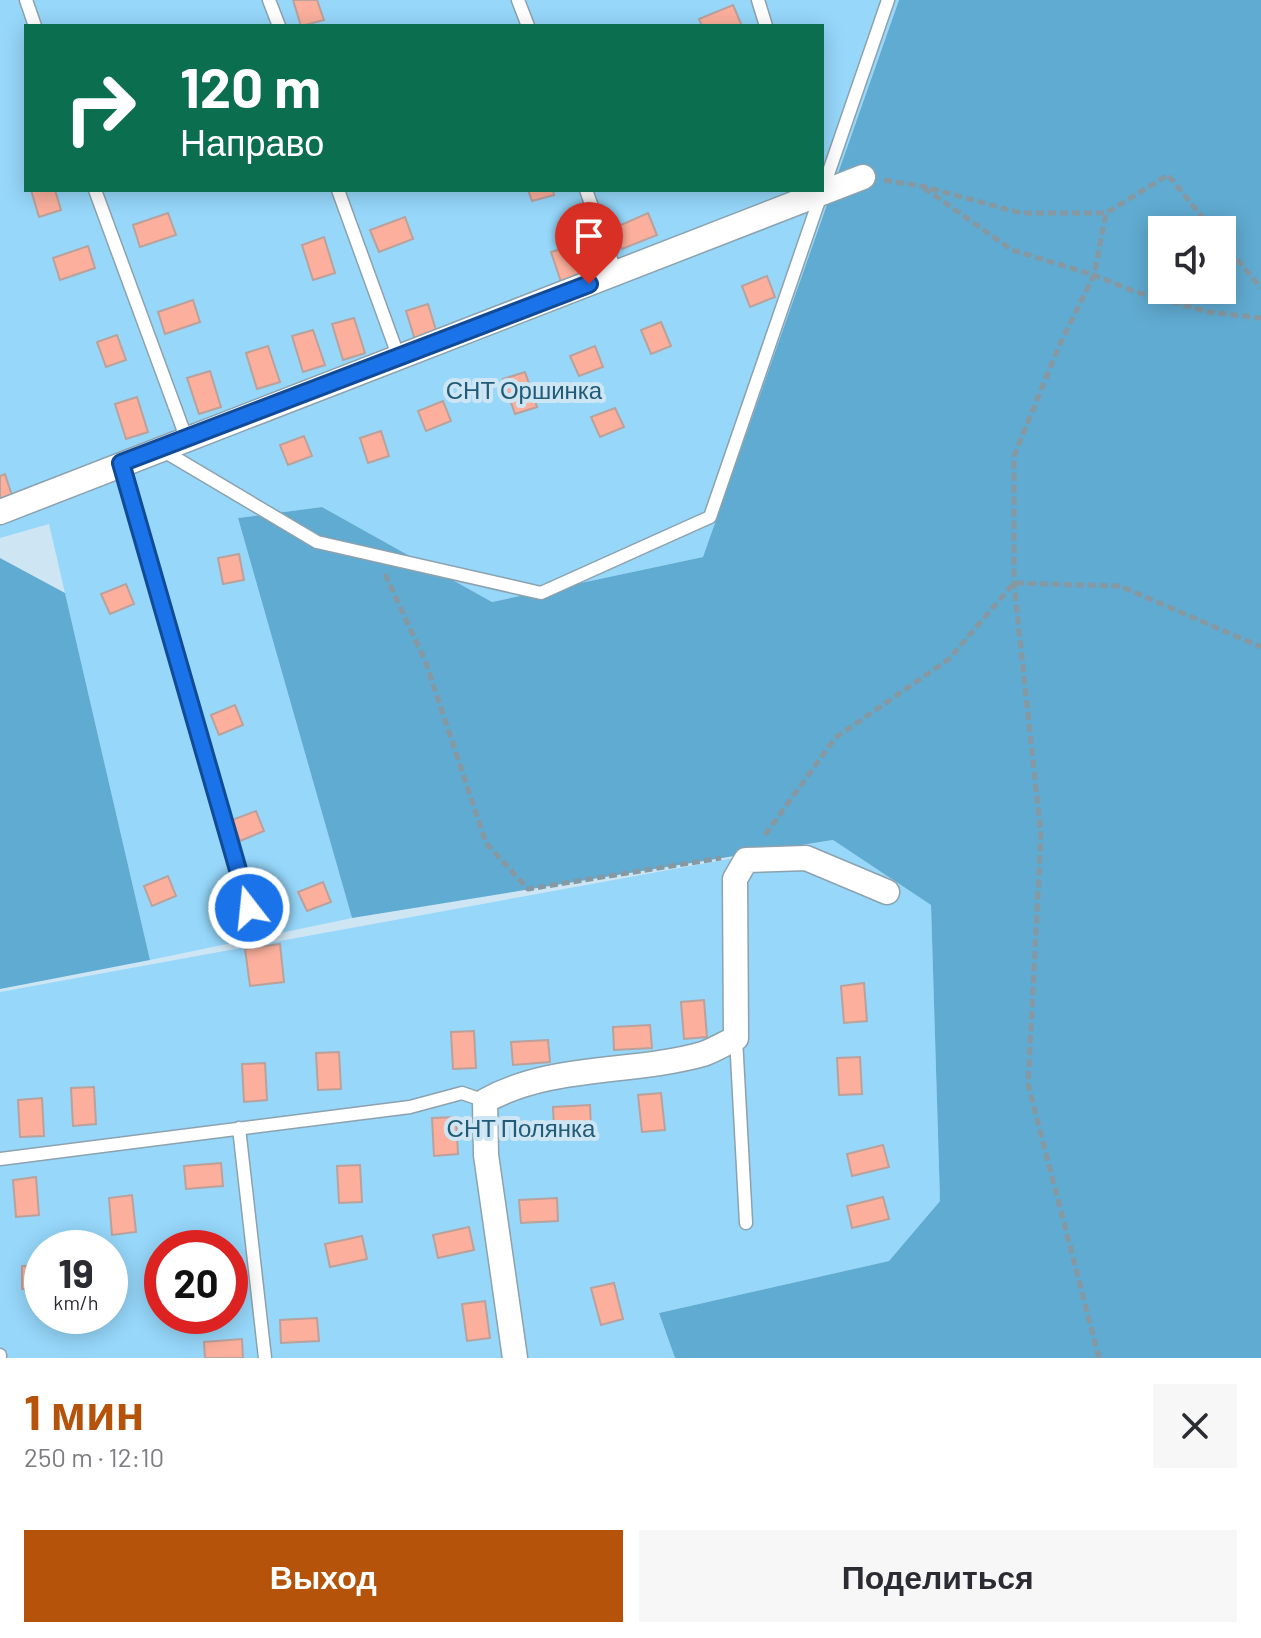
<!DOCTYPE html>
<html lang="ru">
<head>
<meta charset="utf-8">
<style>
	body { margin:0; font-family:Barlow,sans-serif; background:#f7f7f7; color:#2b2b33; height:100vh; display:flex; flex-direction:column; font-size:30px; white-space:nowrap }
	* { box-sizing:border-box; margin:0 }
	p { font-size:26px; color:#7c7c81 }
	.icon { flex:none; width:44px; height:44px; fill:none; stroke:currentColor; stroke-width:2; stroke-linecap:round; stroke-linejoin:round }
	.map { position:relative; height:1358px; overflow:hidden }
	.panel { display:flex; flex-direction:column; background:#fff; flex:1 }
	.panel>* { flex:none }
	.banner { position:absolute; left:24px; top:24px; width:800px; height:168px; border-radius:0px; box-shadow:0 4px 20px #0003; background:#0b6e4f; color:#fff; overflow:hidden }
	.tools { position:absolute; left:1148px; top:216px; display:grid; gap:16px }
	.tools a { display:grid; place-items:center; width:88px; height:88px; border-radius:0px; background:#fff; box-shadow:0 4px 20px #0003; font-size:40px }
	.speed { position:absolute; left:24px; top:1230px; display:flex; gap:16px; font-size:40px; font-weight:700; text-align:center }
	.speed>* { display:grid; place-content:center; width:104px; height:104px; border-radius:50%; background:#fff; box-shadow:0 4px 20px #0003; line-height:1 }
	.speed small { font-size:20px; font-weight:400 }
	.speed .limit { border:12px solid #d22; background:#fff; color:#111 }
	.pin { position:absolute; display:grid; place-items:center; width:68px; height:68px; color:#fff; margin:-82px -34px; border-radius:50% 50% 50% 0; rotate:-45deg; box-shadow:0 0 8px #0007 }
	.pin .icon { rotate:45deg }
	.me { position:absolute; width:88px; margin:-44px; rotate:344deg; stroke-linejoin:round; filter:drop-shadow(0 0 6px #0008) }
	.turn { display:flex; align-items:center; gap:28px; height:168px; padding:0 24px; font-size:36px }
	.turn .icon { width:104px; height:104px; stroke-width:2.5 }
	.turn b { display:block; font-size:56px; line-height:68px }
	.round { display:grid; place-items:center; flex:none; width:84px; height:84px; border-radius:0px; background:#f7f7f7 }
	.summary { display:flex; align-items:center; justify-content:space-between; height:136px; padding:0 24px }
	h1 { font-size:48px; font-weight:700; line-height:60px; color:#b45309 }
	.primary-button { display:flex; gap:16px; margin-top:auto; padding:16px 24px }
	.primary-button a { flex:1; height:92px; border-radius:0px; background:#b45309; color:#fff; font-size:32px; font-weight:700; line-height:92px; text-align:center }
	.primary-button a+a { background:#f7f7f7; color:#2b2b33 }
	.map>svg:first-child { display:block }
</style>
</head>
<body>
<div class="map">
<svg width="1261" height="1358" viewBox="0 0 1261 1358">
	<rect width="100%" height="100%" fill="#cee6f3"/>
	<path fill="#96d7fa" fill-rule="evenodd" d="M 0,0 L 899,0 L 703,557 L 492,602 L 322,507 L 238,518 L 352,918 L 150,960 L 49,524 L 0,538 ZM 26,26 L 822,26 L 822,190 L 26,190 Z
		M 833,840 L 931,905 L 940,1201 L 889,1261 L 659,1313 L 675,1358 L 0,1358 L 0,992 ZM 42,1248 L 110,1248 L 110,1316 L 42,1316 ZM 162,1248 L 230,1248 L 230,1316 L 162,1316 Z"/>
	<path fill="#60abd1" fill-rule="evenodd" d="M 899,0 L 1261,0 L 1261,1358 L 675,1358 L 659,1313 L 889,1261 L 940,1201 L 931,905 L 833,840 L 352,918 L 238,518 L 322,507 L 492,602 L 703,557 ZM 1162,230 L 1222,230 L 1222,290 L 1162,290 Z
		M 0,558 L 65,593 L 150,960 L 0,989 Z"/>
	<path fill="#fbaf9c" stroke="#baa19b" stroke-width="2" d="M 293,0 L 317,0 L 324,20 L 301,26 Z
		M 733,5 L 742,26 L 702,26 L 699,19 Z
		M 31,190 L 55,190 L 61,210 L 39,217 Z
		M 528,190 L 553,190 L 554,195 L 532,201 Z
		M 168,213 L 176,235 L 140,247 L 133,225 Z
		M 648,213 L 657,235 L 622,249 L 614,228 Z
		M 405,217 L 413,239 L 379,252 L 370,230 Z
		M 324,237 L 335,273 L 313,280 L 302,245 Z
		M 88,246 L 95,268 L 60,280 L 53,258 Z
		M 573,246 L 585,281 L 563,288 L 551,252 Z
		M 767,276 L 775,297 L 750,307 L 742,286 Z
		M 193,300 L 200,322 L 165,334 L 158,312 Z
		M 428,304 L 439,340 L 417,346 L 406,311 Z
		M 354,318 L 365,353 L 343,360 L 332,324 Z
		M 661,322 L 671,346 L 651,354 L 641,330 Z
		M 313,330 L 325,365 L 303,372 L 292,336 Z
		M 117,335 L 126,360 L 106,367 L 97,342 Z
		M 268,346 L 280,382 L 257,389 L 246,353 Z
		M 595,346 L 603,367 L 579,376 L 570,356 Z
		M 210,371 L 221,407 L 199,414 L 187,378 Z
		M 525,372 L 537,407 L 515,414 L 503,379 Z
		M 137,397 L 148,432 L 126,439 L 115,404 Z
		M 443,401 L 451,421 L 426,431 L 418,411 Z
		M 615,408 L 624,427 L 600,437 L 591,417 Z
		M 381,431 L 389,456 L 368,463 L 360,438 Z
		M 304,436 L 312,456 L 288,465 L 280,445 Z
		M 5,474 L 13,499 L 0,503 L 0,476 Z
		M 239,554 L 244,580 L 223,584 L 218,558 Z
		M 126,584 L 134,604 L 110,614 L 101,594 Z
		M 235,705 L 243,725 L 219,735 L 211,715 Z
		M 256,811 L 264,831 L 240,841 L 232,820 Z
		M 168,876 L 176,896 L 152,906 L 144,886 Z
		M 323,882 L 331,902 L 307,911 L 298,892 Z
		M 280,944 L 284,982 L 250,986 L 245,949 Z
		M 864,983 L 867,1021 L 844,1023 L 841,986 Z
		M 704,1000 L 707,1037 L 684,1039 L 681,1002 Z
		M 650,1025 L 652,1048 L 614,1050 L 613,1027 Z
		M 474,1031 L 476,1068 L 453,1069 L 451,1032 Z
		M 548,1040 L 550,1062 L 513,1065 L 511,1042 Z
		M 339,1052 L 341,1089 L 318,1090 L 316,1053 Z
		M 860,1057 L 862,1094 L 839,1095 L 837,1058 Z
		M 265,1063 L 267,1100 L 244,1102 L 242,1064 Z
		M 94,1087 L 96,1124 L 73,1126 L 71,1088 Z
		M 661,1093 L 665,1130 L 642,1132 L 638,1095 Z
		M 42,1098 L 44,1136 L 20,1137 L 18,1100 Z
		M 590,1105 L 591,1128 L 554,1130 L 553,1107 Z
		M 456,1117 L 458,1154 L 434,1156 L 432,1118 Z
		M 883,1145 L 889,1167 L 852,1176 L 847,1154 Z
		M 221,1163 L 223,1186 L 186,1189 L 184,1166 Z
		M 360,1165 L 362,1202 L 339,1203 L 337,1166 Z
		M 36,1177 L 39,1215 L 16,1217 L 13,1180 Z
		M 132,1195 L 136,1232 L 112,1235 L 109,1198 Z
		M 883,1197 L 889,1219 L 852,1228 L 847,1206 Z
		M 557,1198 L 558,1221 L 521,1223 L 519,1200 Z
		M 469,1227 L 474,1250 L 438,1258 L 433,1235 Z
		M 362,1236 L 367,1259 L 330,1267 L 325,1244 Z
		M 22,1266 L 42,1266 L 42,1289 L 22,1289 Z
		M 614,1283 L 623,1319 L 601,1325 L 591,1288 Z
		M 485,1301 L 490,1338 L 467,1341 L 462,1304 Z
		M 317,1318 L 319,1341 L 281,1343 L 280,1320 Z
		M 242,1339 L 243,1358 L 205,1358 L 204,1342 Z"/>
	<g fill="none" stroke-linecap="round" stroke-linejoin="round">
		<g stroke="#8ca2ae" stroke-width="15">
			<path id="service" d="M 26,0 L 35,26
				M 269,0 L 279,26
				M 518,0 L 528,26
				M 758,0 L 766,26
				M 95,190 L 187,440
				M 338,190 L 399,358
				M 586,190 L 616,273
				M 162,450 L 317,542 L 541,593 L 710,517 L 888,0
				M 121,463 L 249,908
				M 736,1038 L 746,1223
				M 239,1128 L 265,1358
				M 0,1159 L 410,1107 L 462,1093 L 485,1101
				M 0,1355 L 0,1358"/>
		</g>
		<g stroke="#8ca2ae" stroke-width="27">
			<path id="minor" d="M 0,512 L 863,177
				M 515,1358 L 486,1155 L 485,1101 C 551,1064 632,1074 703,1054 C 714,1050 726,1043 736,1038 L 735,879 L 746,860 L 806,858 L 887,892"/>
		</g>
		<path stroke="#8698a1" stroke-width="5" stroke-dasharray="8 4" stroke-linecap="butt" d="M 884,180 L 921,186 L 1021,213 L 1106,213 L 1168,175 L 1213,230
			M 924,188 L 1012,250 L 1094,275 L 1133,291 L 1209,312 L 1261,318
			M 1222,241 L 1261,288
			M 385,574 L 426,663 L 486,843 L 528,889 L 721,858
			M 765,835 L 835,738 L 949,659 L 1014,583 L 1120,586 L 1261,647
			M 1099,1358 L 1028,1084 L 1041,836 L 1014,583 L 1014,456 L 1059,346 L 1094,275 L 1106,213"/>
		<use href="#service" stroke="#fff" stroke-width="12"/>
		<use href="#minor" stroke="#fff" stroke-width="24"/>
	</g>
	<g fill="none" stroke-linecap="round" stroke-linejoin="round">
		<g stroke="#114b97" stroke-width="20">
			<path id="route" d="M 249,908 L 121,463 L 589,284"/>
		</g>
		<use href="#route" stroke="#1a73e8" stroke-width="14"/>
	</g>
	<g text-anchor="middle" stroke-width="8" stroke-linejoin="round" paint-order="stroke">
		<g font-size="24" fill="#215b77" stroke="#cee6f3">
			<text x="524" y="399">СНТ Оршинка</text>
			<text x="521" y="1137">СНТ Полянка</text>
		</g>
	</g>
</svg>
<div class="tools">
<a><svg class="icon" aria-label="sound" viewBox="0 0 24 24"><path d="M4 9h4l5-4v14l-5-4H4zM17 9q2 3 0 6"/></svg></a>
</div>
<div class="speed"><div>19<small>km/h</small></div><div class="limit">20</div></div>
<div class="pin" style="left:589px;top:284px;background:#d93025"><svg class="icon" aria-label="arrive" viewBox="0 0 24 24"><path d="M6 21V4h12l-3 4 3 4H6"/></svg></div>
<svg class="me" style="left:249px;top:908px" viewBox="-20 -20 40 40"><circle r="17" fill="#1a73e8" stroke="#fff" stroke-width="3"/><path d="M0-11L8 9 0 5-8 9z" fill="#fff"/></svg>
<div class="banner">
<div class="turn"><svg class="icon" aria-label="right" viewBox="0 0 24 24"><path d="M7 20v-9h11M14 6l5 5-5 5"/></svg><div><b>120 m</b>Направо</div></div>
</div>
</div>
<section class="panel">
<div class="summary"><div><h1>1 мин</h1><p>250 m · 12:10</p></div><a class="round"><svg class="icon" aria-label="close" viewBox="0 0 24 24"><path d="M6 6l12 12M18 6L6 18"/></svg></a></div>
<div class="primary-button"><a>Выход</a><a>Поделиться</a></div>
</section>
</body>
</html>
